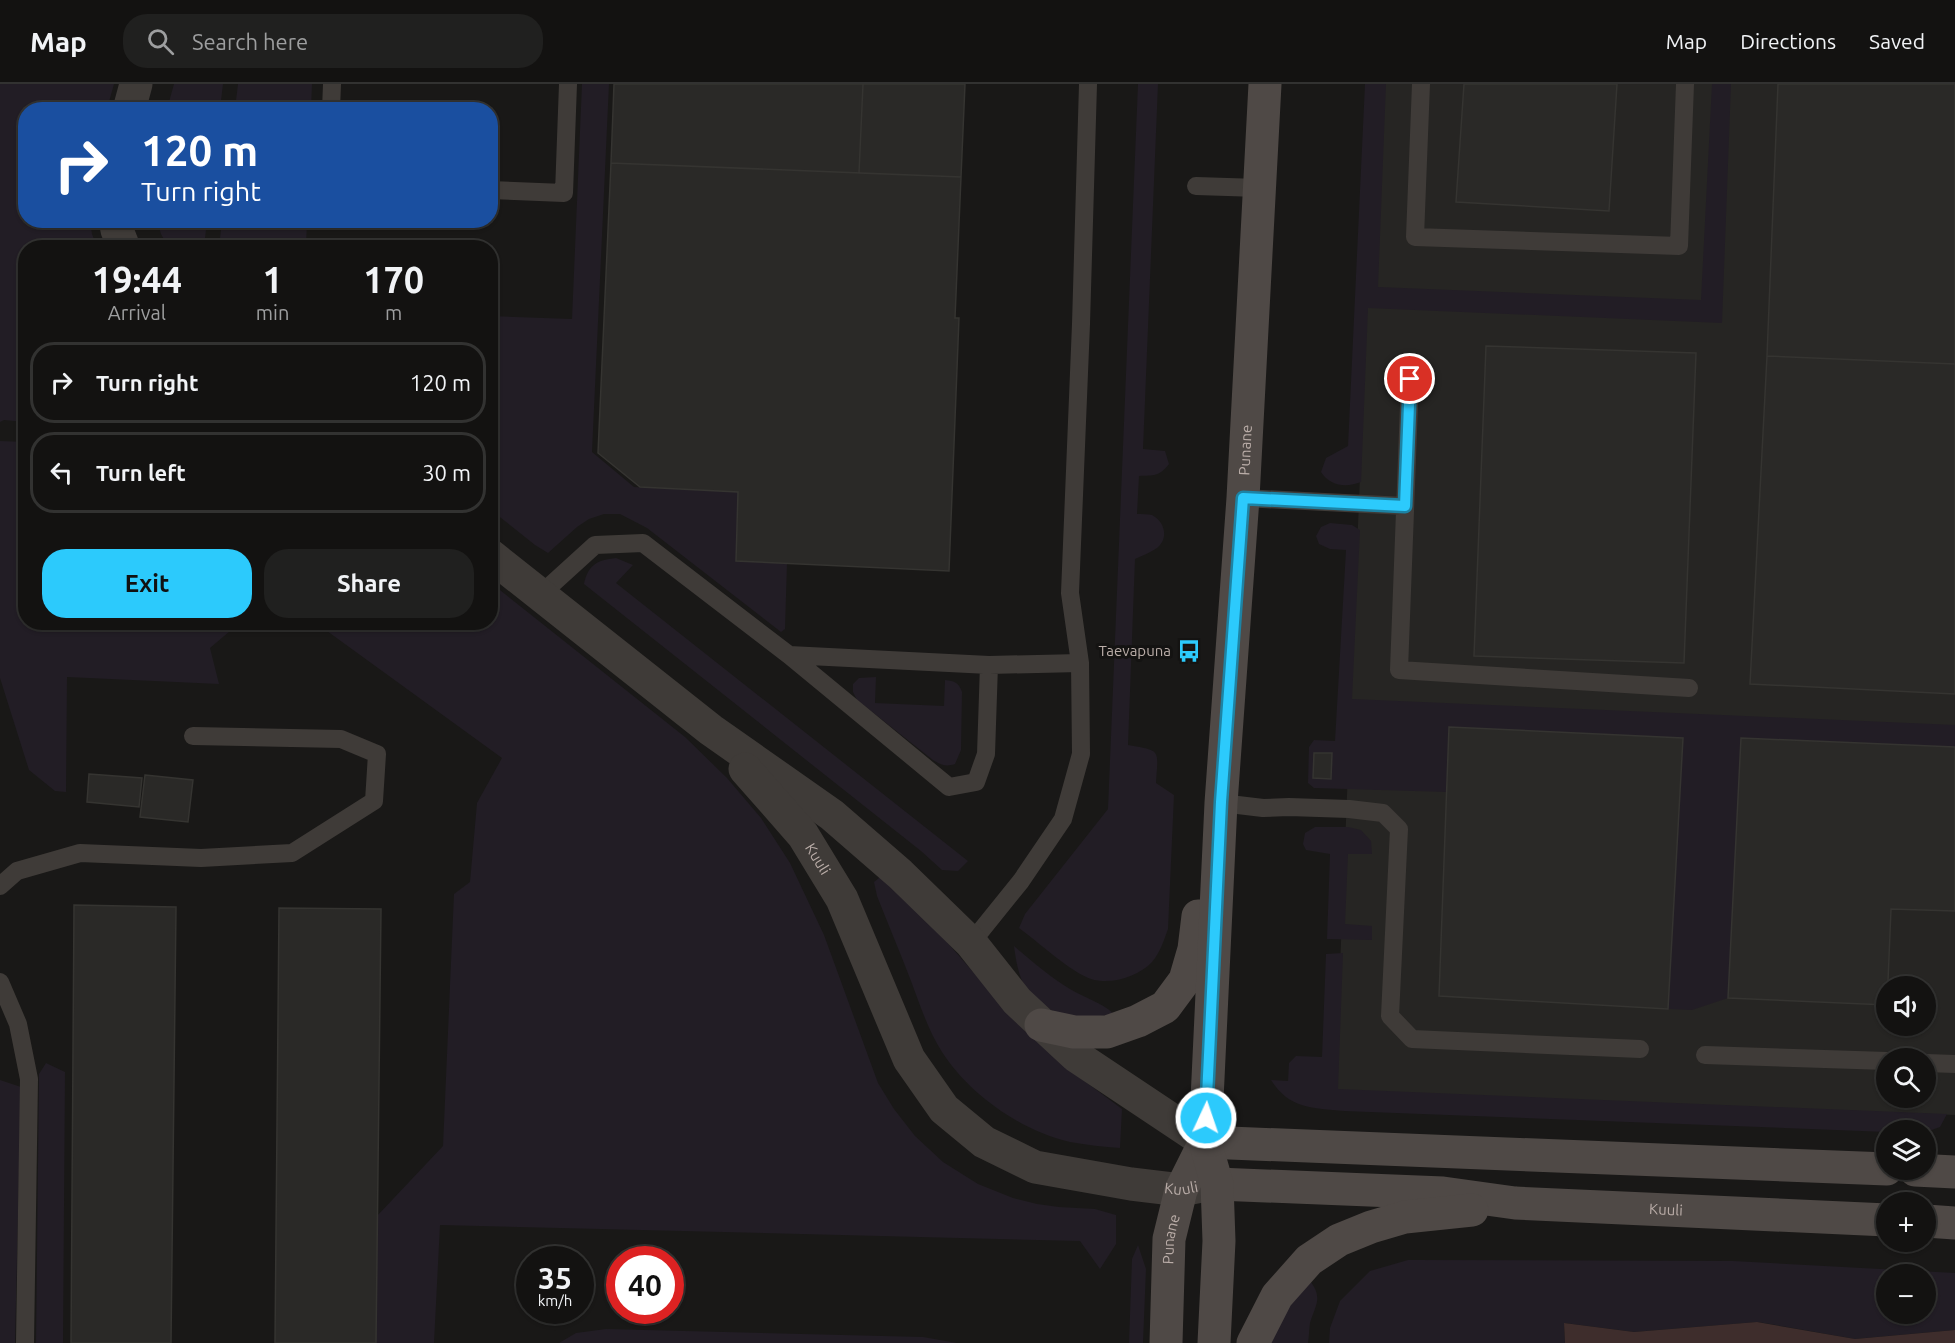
<!DOCTYPE html>
<html lang="en">
<head>
<meta charset="utf-8">
<style>
	body { margin:0; font-family:Ubuntu,sans-serif; background:#20201f; color:#f1f3f6; height:100vh; display:flex; flex-direction:column; font-size:22px; white-space:nowrap }
	* { box-sizing:border-box; margin:0 }
	p { font-size:20px; color:#9d9e9f }
	.icon { flex:none; width:33px; height:33px; fill:none; stroke:currentColor; stroke-width:2; stroke-linecap:round; stroke-linejoin:round }
	.map { position:relative; flex:1; overflow:hidden }
	.drawer { position:absolute; left:18px; top:156px; width:480px; height:390px; display:flex; flex-direction:column; background:#131211; border-radius:24px; box-shadow:0 2px 4px #0004,0 0 0 2px #323231 }
	.drawer>* { flex:none }
	.guide { position:absolute; left:18px; top:18px; width:480px; height:126px; border-radius:24px; box-shadow:0 2px 4px #0004,0 0 0 2px #323231; background:#1a4fa0; color:#fff; overflow:hidden }
	.buttons { position:absolute; left:1876px; top:892px; display:grid; gap:12px }
	.buttons a { display:grid; place-items:center; width:60px; height:60px; border-radius:50%; background:#131211; box-shadow:0 2px 4px #0004,0 0 0 2px #323231; font-size:30px }
	.speed { position:absolute; left:516px; top:1162px; display:flex; gap:12px; font-size:30px; font-weight:700; text-align:center }
	.speed>* { display:grid; place-content:center; width:78px; height:78px; border-radius:50%; background:#131211; box-shadow:0 2px 4px #0004,0 0 0 2px #323231; line-height:1 }
	.speed small { font-size:15px; font-weight:400 }
	.speed .limit { border:9px solid #d22; background:#fff; color:#111 }
	.pin { position:absolute; display:grid; place-items:center; width:51px; height:51px; color:#fff; margin:-26px; border:3px solid #fff; border-radius:50%; box-shadow:0 2px 6px #0007 }
	.me { position:absolute; width:66px; margin:-33px; rotate:3deg; stroke-linejoin:round; filter:drop-shadow(0 0 4px #0008) }
	.turn { display:flex; align-items:center; gap:21px; height:126px; padding:0 24px; font-size:27px }
	.turn .icon { width:78px; height:78px; stroke-width:2.5 }
	.turn b { display:block; font-size:42px; line-height:51px }
	.eta { display:flex; justify-content:space-evenly; align-items:center; height:102px; text-align:center }
	.eta b { font-size:36px; font-weight:700; line-height:42px }
	.cta { display:flex; gap:12px; margin-top:auto; padding:12px 24px }
	.cta a { flex:1; height:69px; border-radius:24px; background:#2ccafc; color:#111; font-size:24px; font-weight:700; line-height:69px; text-align:center }
	.cta a+a { background:#20201f; color:#f1f3f6 }
	ul { padding:0; list-style:none }
	li { display:flex; align-items:center; gap:18px; height:81px; margin:0 12px 9px; padding:0 12px; border:3px solid #323231; border-radius:24px }
	li div { flex:1 }
	li b { display:block; font-size:22px }
	li em { font-style:normal }
	header { display:flex; align-items:center; gap:36px; box-sizing:border-box; height:84px; padding:0 30px; background:#131211; border-bottom:2px solid #323231 }
	header strong { font-size:28px }
	nav { display:flex; gap:33px; margin-inline-start:auto; font-size:21px }
	.search { width:420px; height:54px; background:#20201f; display:flex; align-items:center; gap:15px; box-sizing:border-box; padding:0 21px; border-radius:24px; color:#9d9e9f; font-size:22px }
	.map>svg:first-child { display:block }
</style>
</head>
<body>
<header>
<strong>Map</strong>
<div class="search"><svg class="icon" aria-label="search" viewBox="0 0 24 24"><circle cx="10" cy="10" r="6"/><path d="M15 15l6 6"/></svg>Search here</div>
<nav><a>Map</a><a>Directions</a><a>Saved</a></nav>
</header>
<div class="map">
<svg width="1955" height="1259" viewBox="0 0 1955 1259">
	<rect width="100%" height="100%" fill="#191817"/>
	<path fill="#262523" fill-rule="evenodd" d="M 1376,0 L 1955,0 L 1955,1031 L 1335,1006 ZM 1887,903 L 1926,903 L 1926,942 L 1887,942 ZM 1887,975 L 1926,975 L 1926,1014 L 1887,1014 Z"/>
	<path fill="#221d25" fill-rule="evenodd" d="M 0,0 L 114,0 L 107,25 L 26,26 L 26,136 L 90,137 L 92,150 L 97,163 L 26,164 L 25,338 L 4,336 L 0,338 Z
		M 174,0 L 223,0 L 220,25 L 167,25 Z
		M 238,0 L 312,0 L 311,25 L 235,25 Z
		M 582,0 L 609,0 L 592,368 L 634,403 L 738,408 L 736,477 L 787,479 L 785,545 L 781,548 L 647,444 L 620,430 L 604,430 L 589,435 L 577,443 L 548,469 L 535,461 L 491,426 L 490,232 L 572,235 Z
		M 1138,0 L 1158,0 L 1143,365 L 1165,367 L 1169,380 C 1159,393 1154,391 1139,392 L 1137,430 C 1142,430 1148,430 1152,431 C 1165,438 1169,454 1157,464 C 1151,468 1142,472 1135,475 L 1128,661 C 1162,667 1158,665 1156,699 L 1174,711 L 1168,845 C 1164,856 1160,869 1152,878 C 1138,893 1111,901 1091,895 C 1072,889 1037,857 1019,844 L 1025,830 L 1108,725 Z
		M 1365,0 L 1386,0 L 1378,203 L 1701,216 L 1712,0 L 1731,0 L 1722,239 L 1368,224 L 1361,398 C 1346,404 1330,402 1321,388 L 1326,374 L 1348,362 Z
		M 157,137 L 207,137 L 204,163 L 168,163 L 161,150 Z
		M 222,137 L 307,137 L 306,163 L 219,163 Z
		M 0,357 L 25,358 L 26,538 L 141,538 L 152,542 L 158,539 L 223,538 L 230,547 L 210,564 L 219,600 L 67,593 L 66,708 L 55,707 L 29,686 L 0,594 Z
		M 1330,439 L 1352,441 L 1360,446 L 1352,615 L 1955,641 L 1955,663 L 1742,654 L 1728,914 L 1692,926 L 1668,925 L 1682,654 L 1450,643 L 1447,708 L 1314,704 L 1308,699 L 1309,663 L 1314,656 L 1335,657 L 1346,466 L 1330,465 L 1319,460 L 1316,452 L 1321,443 Z
		M 616,474 L 633,481 L 616,499 L 968,777 L 958,787 L 942,786 L 921,767 L 584,500 C 588,481 597,476 616,474 Z
		M 491,499 L 685,653 L 727,694 L 761,734 L 790,779 L 824,851 L 878,999 L 894,1025 L 915,1052 L 943,1078 L 978,1100 L 1013,1114 L 1037,1120 L 1059,1123 L 1095,1125 L 1116,1131 L 1116,1160 L 1100,1185 L 1080,1157 L 440,1141 L 434,1259 L 376,1259 L 377,1132 L 443,1062 L 454,810 L 470,798 L 477,719 L 502,674 L 316,539 L 490,538 Z
		M 876,593 L 875,619 L 944,622 L 945,596 C 955,597 959,599 962,608 L 961,666 L 955,680 C 946,683 941,681 933,676 L 857,616 L 853,608 L 853,600 L 859,594 Z
		M 1315,743 L 1348,743 L 1361,746 L 1371,757 L 1372,770 L 1348,770 L 1345,840 L 1372,842 L 1372,856 L 1327,855 L 1330,770 L 1306,766 L 1303,760 L 1305,749 Z
		M 885,793 L 926,834 L 1021,943 L 1075,990 L 1122,1025 L 1120,1064 C 1103,1063 1087,1061 1070,1058 C 1021,1047 969,1010 942,968 C 928,946 920,921 911,897 C 900,868 888,840 877,812 L 874,798 L 879,794 Z
		M 1014,862 C 1032,877 1050,893 1070,905 C 1085,914 1101,918 1114,930 C 1085,936 1041,934 1025,903 C 1018,890 1016,877 1014,862 Z
		M 1343,869 L 1338,1005 L 1947,1030 L 1940,1043 L 1926,1048 L 1887,1048 L 1344,1027 C 1313,1024 1289,1025 1271,996 L 1288,997 L 1289,979 L 1296,972 L 1322,973 L 1326,870 Z
		M 46,979 L 65,988 L 63,1259 L 36,1259 L 39,990 Z
		M 0,996 L 21,1003 L 15,1259 L 0,1259 Z
		M 1138,1161 L 1146,1185 L 1143,1259 L 1129,1259 L 1132,1175 Z
		M 1408,1176 L 1733,1177 L 1955,1189 L 1955,1246 L 1855,1255 L 1758,1238 L 1634,1248 L 1564,1239 L 1565,1259 L 1329,1259 L 1330,1244 L 1340,1217 L 1370,1187 ZM 1887,1191 L 1926,1191 L 1926,1230 L 1887,1230 Z
		M 1311,1198 C 1323,1215 1315,1222 1310,1239 C 1309,1246 1309,1253 1308,1259 L 1267,1259 L 1284,1228 Z
		M 606,1245 L 923,1253 L 957,1259 L 559,1259 L 576,1249 Z"/>
	<path fill="#3e2d2c" d="M 1757,1238 L 1855,1255 L 1955,1246 L 1955,1259 L 1565,1259 L 1564,1239 L 1634,1248 Z"/>
	<path fill="#2a2927" stroke="#353431" stroke-width="1.5" d="M 614,0 L 863,0 L 859,89 L 611,79 Z
		M 863,0 L 965,0 L 961,93 L 859,89 Z
		M 1464,0 L 1617,0 L 1609,127 L 1456,118 Z
		M 1778,0 L 1955,0 L 1955,280 L 1767,272 Z
		M 611,79 L 961,93 L 955,234 L 959,234 L 949,487 L 736,477 L 738,408 L 640,403 L 598,369 Z
		M 1486,262 L 1696,269 L 1684,579 L 1474,572 Z
		M 1767,272 L 1955,280 L 1955,610 L 1750,600 Z
		M 1449,643 L 1683,654 L 1668,925 L 1439,912 Z
		M 1741,654 L 1955,663 L 1955,827 L 1891,825 L 1887,921 L 1728,914 Z
		M 1314,669 L 1332,669 L 1331,695 L 1313,694 Z
		M 89,690 L 142,694 L 139,723 L 87,718 Z
		M 145,691 L 193,696 L 188,738 L 140,733 Z
		M 74,821 L 176,823 L 171,1259 L 71,1259 Z
		M 279,824 L 381,825 L 376,1259 L 275,1259 Z"/>
	<g fill="none" stroke-linecap="round" stroke-linejoin="round">
		<path stroke="#3f3b38" stroke-width="18" d="M 1421,0 L 1415,153 L 1679,162 L 1685,0
			M 331,26 L 332,0
			M 1196,102 L 1259,104
			M 490,106 L 564,109 L 568,0
			M 1410,295 L 1399,586 L 1689,604
			M 1243,414 L 1405,422
			M 540,511 L 595,461 L 643,459 L 789,571 L 989,581 L 1080,579
			M 789,571 L 949,703 L 976,698 L 986,670 L 989,581
			M 1221,719 L 1263,724 L 1289,723 L 1349,725 L 1383,729 L 1399,745 L 1390,932 L 1412,955 L 1640,965
			M 0,802 L 17,787 L 80,769 L 201,774 L 292,769 L 374,717 L 377,670 L 341,655 L 193,652
			M 971,859 L 1021,797 L 1063,735 L 1081,670 L 1080,579 L 1070,509 L 1081,240 L 1088,0
			M 0,898 L 18,940 L 29,995 L 25,1259
			M 1705,971 L 1887,977
			M 1926,979 L 1955,980"/>
		<g stroke="#3f3b38" stroke-width="33">
			<path d="M 129,26 L 136,0"/>
			<path d="M 115,136 L 117,146 L 124,164"/>
			<path d="M 490,471 L 711,646 L 832,731 L 900,790 L 971,859 L 1017,917 L 1076,972 L 1205,1058"/>
			<path id="s1" d="M 745,685 L 803,751 L 842,815 L 909,975 L 944,1025 L 984,1058 L 1035,1083 L 1131,1100 L 1181,1106 L 1207,1101"/>
		</g>
		<g stroke="#4f4946" stroke-width="33">
			<path d="M 1041,941 L 1074,948 L 1107,948 L 1138,937 L 1165,923 L 1185,896 L 1194,865 L 1198,832"/>
			<path d="M 1205,1058 L 1887,1085"/>
			<path d="M 1915,1086 L 1955,1088"/>
			<path id="s2" d="M 1217,1100 L 1443,1109 L 1515,1119 L 1887,1136"/>
			<path d="M 1926,1137 L 1955,1139"/>
			<path id="s3" d="M 1166,1259 L 1169,1155 L 1181,1106 L 1205,1058"/>
			<path id="s4" d="M 1214,1259 L 1219,1157 L 1217,1100 L 1205,1058 L 1221,719 L 1243,414 L 1265,0"/>
			<path d="M 1253,1259 L 1277,1212 L 1309,1176 L 1339,1156 L 1371,1143 L 1405,1133 L 1472,1126"/>
		</g>
	</g>
	<g fill="none" stroke-linecap="round" stroke-linejoin="round">
		<g stroke="#1d83a4" stroke-width="15">
			<path id="route" d="M 1206,1034 L 1221,718 L 1243,414 L 1405,422 L 1410,295"/>
		</g>
		<use href="#route" stroke="#2ccafc" stroke-width="10"/>
	</g>
	<defs>
		<g id="bus-bare" transform="scale(1.8)"><path d="M-5-6H5V4H4V6H2V4H-2V6H-4V4H-5ZM-3.5-4V0h7V-4ZM-3.5 1.2v1.5H-2V1.2ZM2 1.2v1.5H3.5V1.2Z" fill="#2ccafc" stroke="#141312" stroke-width="2.5" paint-order="stroke"/></g>
	</defs>
	<g fill-rule="evenodd">
		<use href="#bus-bare" x="1189" y="567"/>
	</g>
	<g text-anchor="middle" stroke-width="6" stroke-linejoin="round" paint-order="stroke">
		<g font-size="15" fill="#baada8" stroke="#141312">
			<text dy="5" stroke="none"><textPath href="#s4" startOffset="896">Punane</textPath></text>
			<text dy="5" stroke="none"><textPath href="#s1" startOffset="116">Kuuli</textPath></text>
			<text dy="5" stroke="none"><textPath href="#s1" startOffset="654">Kuuli</textPath></text>
			<text dy="5" stroke="none"><textPath href="#s2" startOffset="450">Kuuli</textPath></text>
			<text dy="5" stroke="none"><textPath href="#s3" startOffset="104">Punane</textPath></text>
		</g>
		<g font-size="15" fill="#baada8" stroke="#141312" text-anchor="end">
			<text x="1171" y="572">Taevapuna</text>
		</g>
	</g>
</svg>
<div class="buttons">
<a><svg class="icon" aria-label="sound" viewBox="0 0 24 24"><path d="M4 9h4l5-4v14l-5-4H4zM17 9q2 3 0 6"/></svg></a>
<a><svg class="icon" aria-label="search" viewBox="0 0 24 24"><circle cx="10" cy="10" r="6"/><path d="M15 15l6 6"/></svg></a>
<a><svg class="icon" aria-label="layers" viewBox="0 0 24 24"><path d="M12 4l9 5-9 5-9-5zM3 14l9 5 9-5"/></svg></a>
<a>+</a>
<a>−</a>
</div>
<div class="speed"><div>35<small>km/h</small></div><div class="limit">40</div></div>
<div class="pin" style="left:1410px;top:295px;background:#d93025"><svg class="icon" aria-label="arrive" viewBox="0 0 24 24"><path d="M6 21V4h12l-3 4 3 4H6"/></svg></div>
<svg class="me" style="left:1206px;top:1034px" viewBox="-20 -20 40 40"><circle r="17" fill="#2ccafc" stroke="#fff" stroke-width="3"/><path d="M0-11L8 9 0 5-8 9z" fill="#fff"/></svg>
<div class="guide">
<div class="turn"><svg class="icon" aria-label="right" viewBox="0 0 24 24"><path d="M7 20v-9h11M14 6l5 5-5 5"/></svg><div><b>120 m</b>Turn right</div></div>
</div>
<section class="drawer">
<div class="eta">
<div><b>19:44</b><p>Arrival</p></div>
<div><b>1</b><p>min</p></div>
<div><b>170</b><p>m</p></div>
</div>
<ul>
<li><svg class="icon" aria-label="right" viewBox="0 0 24 24"><path d="M7 20v-9h11M14 6l5 5-5 5"/></svg><div><b>Turn right</b></div><em>120 m</em></li>
<li><svg class="icon" aria-label="left" viewBox="0 0 24 24"><path d="M17 20v-9H6M10 6l-5 5 5 5"/></svg><div><b>Turn left</b></div><em>30 m</em></li>
</ul>
<div class="cta"><a>Exit</a><a>Share</a></div>
</section>
</div>
</body>
</html>
